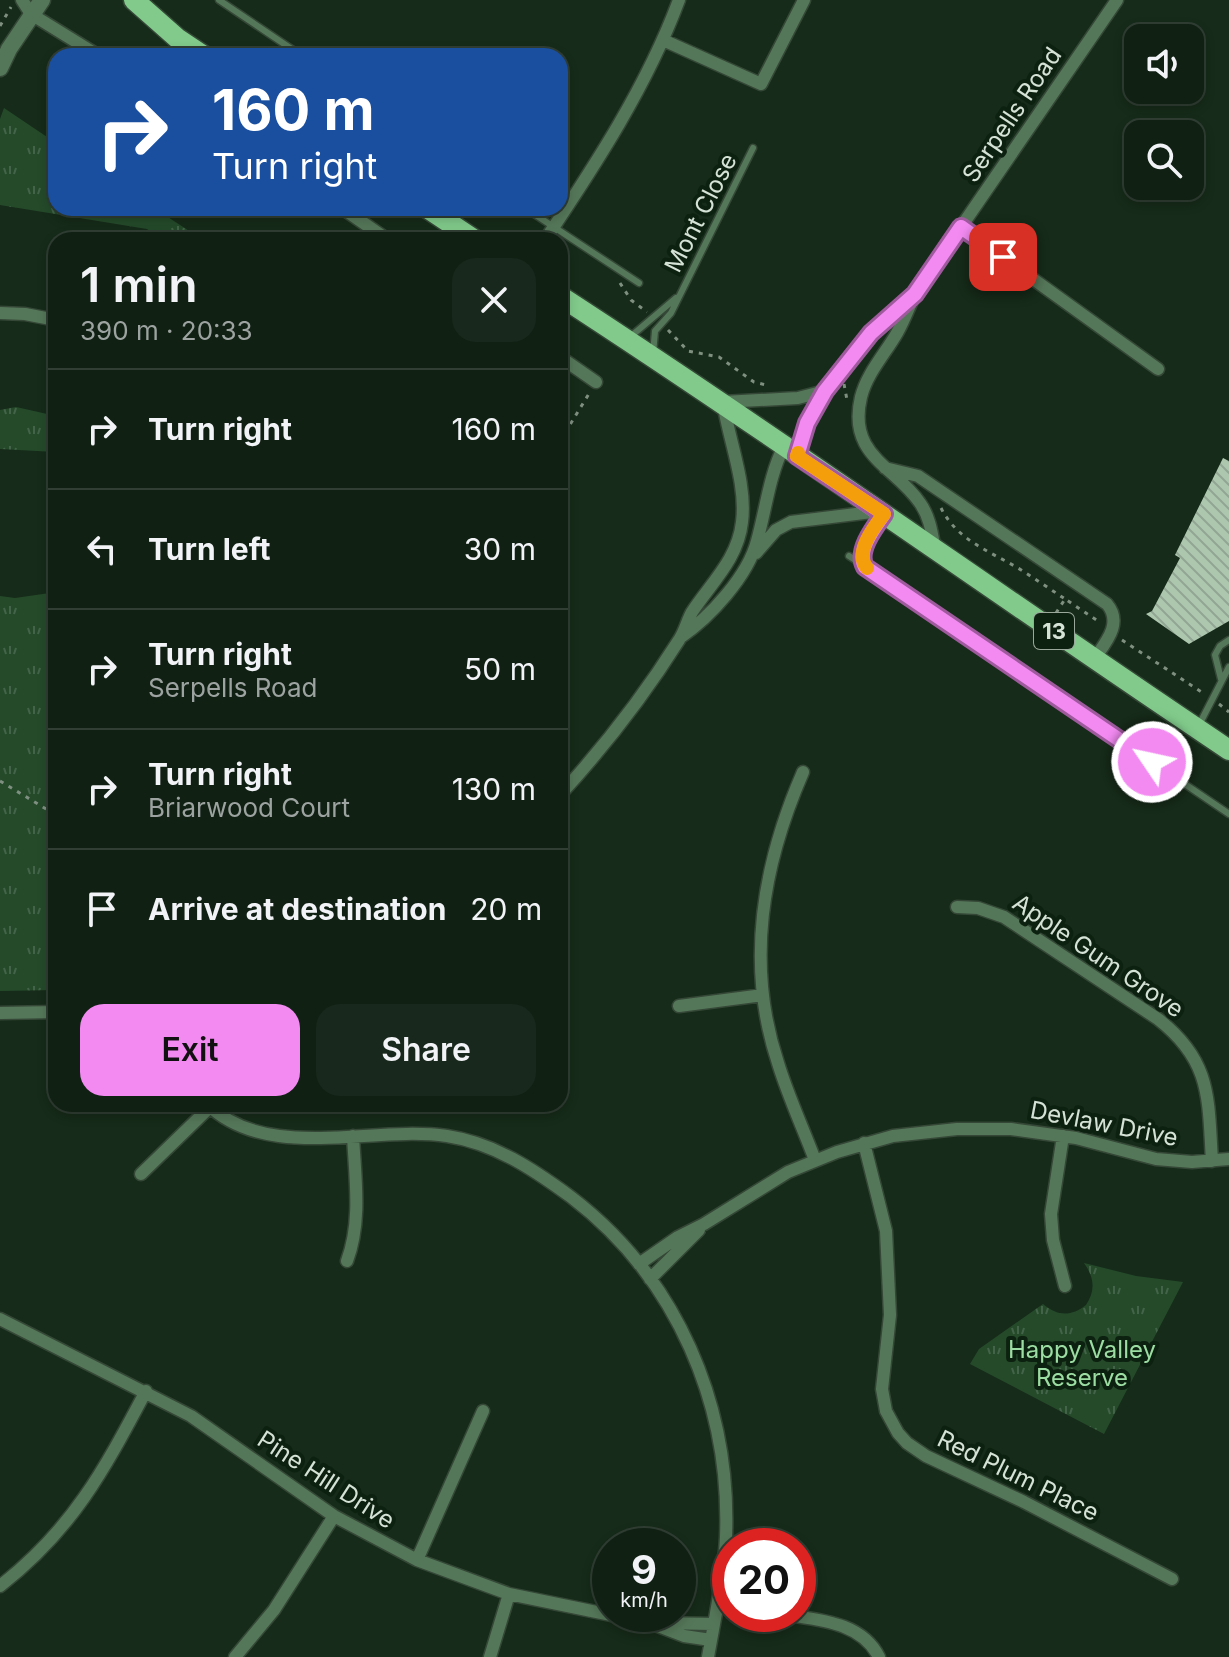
<!DOCTYPE html>
<html lang="en">
<head>
<meta charset="utf-8">
<style>
	body { margin:0; font-family:Inter,sans-serif; background:#19281c; color:#f1f3f6; height:100vh; display:flex; flex-direction:column; font-size:30px; white-space:nowrap }
	* { box-sizing:border-box; margin:0 }
	p { font-size:26px; color:#9ca3a0 }
	.icon { flex:none; width:44px; height:44px; fill:none; stroke:currentColor; stroke-width:2; stroke-linecap:round; stroke-linejoin:round }
	.map { position:relative; flex:1; overflow:hidden }
	.sheet { position:absolute; left:48px; top:232px; width:520px; height:880px; display:flex; flex-direction:column; background:#102013; border-radius:24px; box-shadow:0 4px 12px #0003,0 0 0 2px #303e33 }
	.sheet>* { flex:none }
	.guide { position:absolute; left:48px; top:48px; width:520px; height:168px; border-radius:24px; box-shadow:0 4px 12px #0003,0 0 0 2px #303e33; background:#1a4fa0; color:#fff; overflow:hidden }
	.buttons { position:absolute; left:1124px; top:24px; display:grid; gap:16px }
	.buttons a { display:grid; place-items:center; width:80px; height:80px; border-radius:16px; background:#102013; box-shadow:0 4px 12px #0003,0 0 0 2px #303e33; font-size:40px }
	.speed { position:absolute; left:592px; top:1528px; display:flex; gap:16px; font-size:40px; font-weight:700; text-align:center }
	.speed>* { display:grid; place-content:center; width:104px; height:104px; border-radius:50%; background:#102013; box-shadow:0 4px 12px #0003,0 0 0 2px #303e33; line-height:1 }
	.speed small { font-size:20px; font-weight:400 }
	.speed .limit { border:12px solid #d22; background:#fff; color:#111 }
	.pin { position:absolute; display:grid; place-items:center; width:68px; height:68px; color:#fff; margin:-34px; border-radius:16px; box-shadow:0 4px 12px #0006 }
	.me { position:absolute; width:88px; margin:-44px; rotate:304deg; stroke-linejoin:round; filter:drop-shadow(0 0 6px #0008) }
	.turn { display:flex; align-items:center; gap:28px; height:168px; padding:0 32px; font-size:36px }
	.turn .icon { width:104px; height:104px; stroke-width:2.5 }
	.turn b { display:block; font-size:56px; line-height:68px }
	.round { display:grid; place-items:center; flex:none; width:84px; height:84px; border-radius:24px; background:#19281c }
	.headline { display:flex; align-items:center; justify-content:space-between; height:136px; padding:0 32px }
	h1 { font-size:48px; font-weight:600; line-height:60px }
	.cta { display:flex; gap:16px; margin-top:auto; padding:16px 32px }
	.cta a { flex:1; height:92px; border-radius:24px; background:#f38af2; color:#111; font-size:32px; font-weight:600; line-height:92px; text-align:center }
	.cta a+a { background:#19281c; color:#f1f3f6 }
	ul { padding:0; list-style:none }
	li { display:flex; align-items:center; gap:24px; height:120px; padding:0 32px; border-top:2px solid #303e33 }
	li div { flex:1 }
	li b { display:block; font-size:30px }
	li em { font-style:normal }
	.map>svg:first-child { display:block }
</style>
</head>
<body>
<div class="map">
<svg width="1229" height="1657" viewBox="0 0 1229 1657">
	<defs>
		<pattern id="park-tufts" width="24" height="20" patternUnits="userSpaceOnUse" patternTransform="scale(2)"><rect width="24" height="20" fill="#244a2a"/><path d="M3 7l-1-3M5 7V3M7 7l1-3M15 17l-1-3M17 17v-4M19 17l1-3" fill="none" stroke="#436448"/></pattern>
		<pattern id="building-back-hatch" width="6" height="6" patternUnits="userSpaceOnUse" patternTransform="scale(2)"><rect width="6" height="6" fill="#adc7af"/><path d="M-1 5l2 2M0 0l6 6M5-1l2 2" fill="none" stroke="#92a693"/></pattern>
	</defs>
	<rect width="100%" height="100%" fill="#162b19"/>
	<path fill="url(#park-tufts)" d="M 4,108 L 56,143 L 56,208 L 154,208 L 203,240 L 163,240 L 147,229 L 0,205 L 0,119 Z
		M 16,407 L 56,416 L 56,452 L 0,449 L 0,410 Z
		M 56,520 L 56,990 L 0,991 L 0,596 L 15,598 L 50,593 Z
		M 1084,1263 L 1136,1276 L 1183,1282 L 1104,1434 L 970,1364 L 979,1349 L 1043,1304 C 1057,1316 1071,1317 1086,1305 C 1096,1290 1094,1277 1084,1263 Z"/>
	<path fill="url(#building-back-hatch)" d="M 1223,458 L 1229,461 L 1229,621 L 1189,644 L 1146,614 L 1152,611 L 1180,558 L 1175,555 Z"/>
	<g fill="none" stroke-linecap="round" stroke-linejoin="round">
		<g stroke="#354837" stroke-width="9">
			<path id="service" d="M 219,0 L 302,56
				M 525,208 L 639,283
				M 630,337 L 676,298
				M 653,354 L 655,331 L 671,313 L 753,148
				M 882,516 L 862,555 L 862,561 L 868,569 L 1229,814
				M 849,556 L 863,565
				M 1221,679 L 1215,655 L 1220,646 L 1229,640
				M 1199,725 L 1229,667"/>
		</g>
		<g stroke="#354837" stroke-width="15">
			<path id="minor" d="M 22,0 L 31,14 L 99,56
				M 663,40 L 761,84 L 804,0
				M 342,208 L 388,240
				M 961,227 L 1158,369
				M 545,240 C 596,164 647,86 679,0
				M 0,313 L 25,314 L 56,320
				M 560,357 L 596,382
				M 797,456 C 803,397 870,333 913,296
				M 885,468 L 918,476 L 1107,604 C 1123,623 1106,642 1095,658
				M 935,550 C 932,534 930,517 920,503 C 895,466 847,456 861,397 C 867,373 885,354 897,333 C 904,321 909,307 915,294 L 1117,0
				M 756,553 L 776,530 L 791,522 L 880,511
				M 681,637 C 710,617 748,576 757,541 C 766,509 769,476 784,446
				M 803,772 C 762,866 745,964 778,1063 C 788,1096 803,1128 815,1160
				M 560,795 C 604,747 645,694 679,640 C 685,631 687,621 692,612 C 711,583 738,559 742,522 C 747,484 729,441 723,402 L 798,398 L 825,391
				M 957,907 L 978,908 L 1004,917 L 1158,1019 C 1212,1061 1208,1099 1212,1161
				M 679,1006 L 763,995
				M 0,1013 L 56,1012
				M 207,1104 C 268,1163 370,1125 447,1136 C 494,1143 533,1169 571,1197 C 677,1278 731,1405 726,1537 C 724,1577 715,1617 708,1657
				M 1063,1136 L 1051,1214 L 1053,1240 L 1065,1286
				M 864,1143 L 886,1231 L 890,1315 L 882,1389 L 886,1411 L 898,1433 L 907,1443 L 926,1456 L 1024,1502 L 1172,1579
				M 141,1174 L 210,1107
				M 347,1261 C 362,1221 355,1177 353,1136
				M 639,1264 L 678,1237 L 704,1224 L 788,1172 L 837,1152 L 893,1136 L 957,1129 L 1011,1129 L 1076,1138 L 1156,1159 L 1192,1162 L 1229,1159
				M 650,1279 L 699,1230
				M 0,1319 L 191,1416 L 334,1516 L 417,1560 L 509,1594 L 650,1623 L 684,1636 L 711,1640
				M 417,1560 L 483,1411
				M 0,1586 C 73,1529 104,1470 146,1391
				M 782,1614 C 817,1620 861,1621 879,1657
				M 657,1623 L 714,1624
				M 235,1657 L 274,1610 L 334,1516
				M 490,1657 L 509,1594"/>
		</g>
		<g stroke="#354837" stroke-width="19">
			<path id="tertiary" d="M 0,68 L 9,49 L 42,0"/>
		</g>
		<g stroke="#354837" stroke-width="23">
			<path id="primary" d="M 134,0 L 177,38 L 204,56
				M 427,208 L 475,240
				M 560,296 C 786,443 1005,600 1229,750"/>
		</g>
		<path stroke="#7f9081" stroke-width="3" stroke-dasharray="4 6" stroke-linecap="butt" d="M 0,26 L 11,7
			M 620,283 L 631,300 L 647,312
			M 668,330 L 688,351 L 719,357 L 754,382 L 766,385
			M 844,384 L 847,400
			M 560,441 L 590,392
			M 941,508 C 957,540 989,551 1018,568 C 1034,578 1050,589 1065,599
			M 1056,613 L 1065,599 L 1101,623
			M 1122,640 L 1203,693
			M 1219,704 L 1229,712
			M 0,781 L 56,815"/>
		<use href="#service" stroke="#557759" stroke-width="6"/>
		<use href="#minor" stroke="#557759" stroke-width="12"/>
		<use href="#tertiary" stroke="#557759" stroke-width="16"/>
		<use href="#primary" stroke="#81ca8b" stroke-width="20"/>
	</g>
	<g fill="none" stroke-linecap="round" stroke-linejoin="round">
		<g stroke="#9e5a9d" stroke-width="20">
			<path id="route" d="M 1003,257 L 961,227 L 915,294 L 871,333 L 825,391 L 807,423 L 797,456 L 884,514 C 874,528 856,551 865,567 L 1152,762"/>
		</g>
		<use href="#route" stroke="#f38af2" stroke-width="14"/>
		<path stroke="#f59e0b" stroke-width="14" d="M 798,453 L 797,456 L 884,514 C 873,528 854,553 867,568"/>
	</g>
	<g text-anchor="middle" stroke-width="8" stroke-linejoin="round" paint-order="stroke">
		<rect fill="#0d2110" stroke="#99a89b" stroke-width="2" x="1034" y="613" width="40" height="36" rx="6"/>
		<g font-size="22" font-weight="bold" fill="#d5e2d6">
			<text x="1054" y="639">13</text>
		</g>
		<g font-size="24" fill="#d5e2d6" stroke="#0d2110">
			<text transform="translate(1012 115) rotate(-56)" y="8">Serpells Road</text>
			<text transform="translate(701 213) rotate(-63)" y="8">Mont Close</text>
			<text transform="translate(1098 956) rotate(34)" y="8">Apple Gum Grove</text>
			<text transform="translate(1104 1124) rotate(11)" y="8">Devlaw Drive</text>
			<text transform="translate(1018 1476) rotate(26)" y="8">Red Plum Place</text>
			<text transform="translate(326 1480) rotate(33)" y="8">Pine Hill Drive</text>
		</g>
		<g font-size="24" fill="#9bdda2" stroke="#0d2110">
			<text x="1082" y="1358">Happy Valley<tspan x="1082" dy="28">Reserve</tspan></text>
		</g>
	</g>
</svg>
<div class="buttons">
<a><svg class="icon" aria-label="sound" viewBox="0 0 24 24"><path d="M4 9h4l5-4v14l-5-4H4zM17 9q2 3 0 6"/></svg></a>
<a><svg class="icon" aria-label="search" viewBox="0 0 24 24"><circle cx="10" cy="10" r="6"/><path d="M15 15l6 6"/></svg></a>
</div>
<div class="speed"><div>9<small>km/h</small></div><div class="limit">20</div></div>
<div class="pin" style="left:1003px;top:257px;background:#d93025"><svg class="icon" aria-label="arrive" viewBox="0 0 24 24"><path d="M6 21V4h12l-3 4 3 4H6"/></svg></div>
<svg class="me" style="left:1152px;top:762px" viewBox="-20 -20 40 40"><circle r="17" fill="#f38af2" stroke="#fff" stroke-width="3"/><path d="M0-11L8 9 0 5-8 9z" fill="#fff"/></svg>
<div class="guide">
<div class="turn"><svg class="icon" aria-label="right" viewBox="0 0 24 24"><path d="M7 20v-9h11M14 6l5 5-5 5"/></svg><div><b>160 m</b>Turn right</div></div>
</div>
<section class="sheet">
<div class="headline"><div><h1>1 min</h1><p>390 m · 20:33</p></div><a class="round"><svg class="icon" aria-label="close" viewBox="0 0 24 24"><path d="M6 6l12 12M18 6L6 18"/></svg></a></div>
<ul>
<li><svg class="icon" aria-label="right" viewBox="0 0 24 24"><path d="M7 20v-9h11M14 6l5 5-5 5"/></svg><div><b>Turn right</b></div><em>160 m</em></li>
<li><svg class="icon" aria-label="left" viewBox="0 0 24 24"><path d="M17 20v-9H6M10 6l-5 5 5 5"/></svg><div><b>Turn left</b></div><em>30 m</em></li>
<li><svg class="icon" aria-label="right" viewBox="0 0 24 24"><path d="M7 20v-9h11M14 6l5 5-5 5"/></svg><div><b>Turn right</b><p>Serpells Road</p></div><em>50 m</em></li>
<li><svg class="icon" aria-label="right" viewBox="0 0 24 24"><path d="M7 20v-9h11M14 6l5 5-5 5"/></svg><div><b>Turn right</b><p>Briarwood Court</p></div><em>130 m</em></li>
<li><svg class="icon" aria-label="arrive" viewBox="0 0 24 24"><path d="M6 21V4h12l-3 4 3 4H6"/></svg><div><b>Arrive at destination</b></div><em>20 m</em></li>
</ul>
<div class="cta"><a>Exit</a><a>Share</a></div>
</section>
</div>
</body>
</html>
